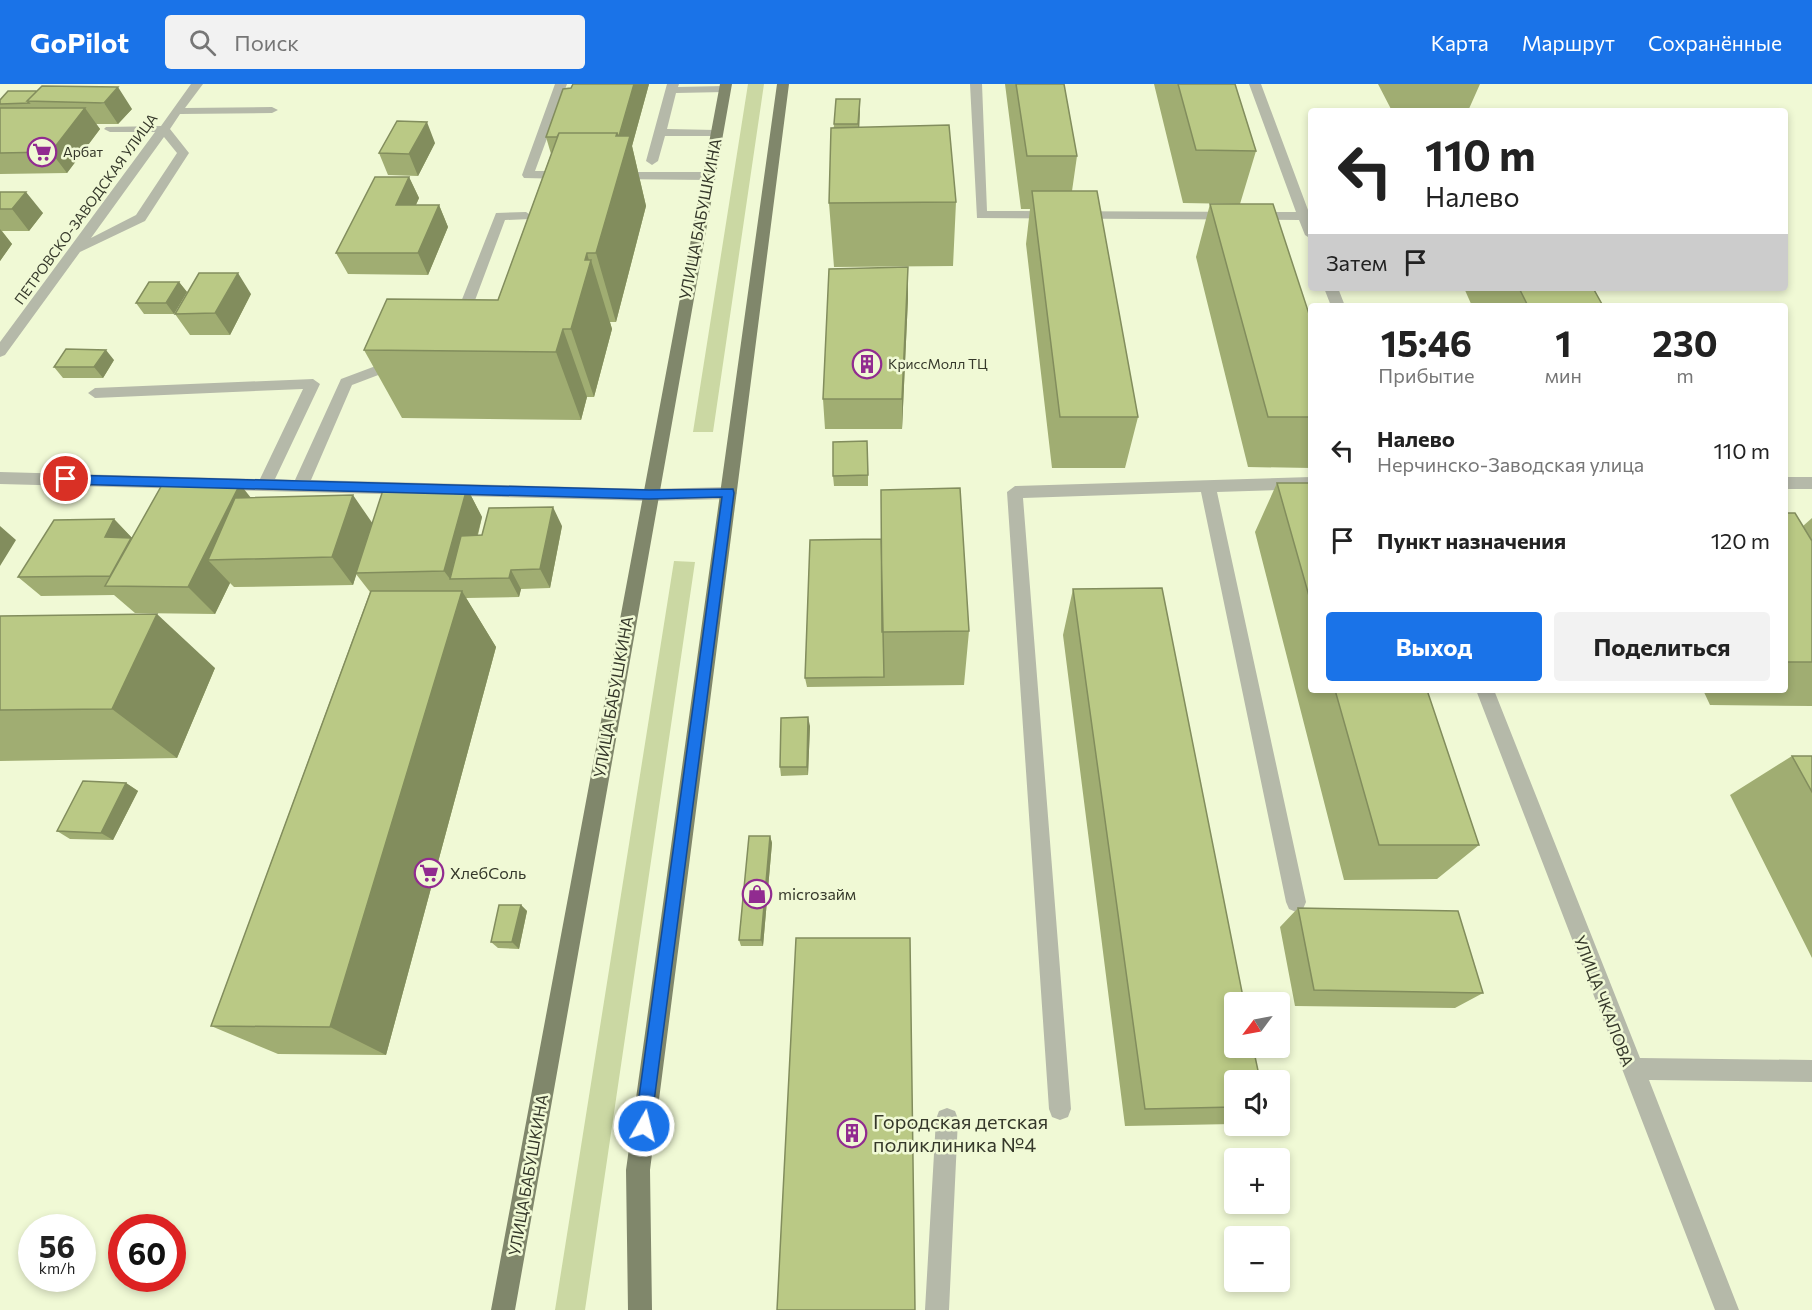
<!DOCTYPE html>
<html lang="ru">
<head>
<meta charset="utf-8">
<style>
	body { margin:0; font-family:Commissioner,sans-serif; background:#f2f2f2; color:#222; height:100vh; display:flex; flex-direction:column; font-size:22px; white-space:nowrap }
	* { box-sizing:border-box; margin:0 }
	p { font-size:20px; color:#767676 }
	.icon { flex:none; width:33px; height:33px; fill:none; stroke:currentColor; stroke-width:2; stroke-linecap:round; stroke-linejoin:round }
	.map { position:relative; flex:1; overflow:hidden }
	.details { position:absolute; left:1308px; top:219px; width:480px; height:390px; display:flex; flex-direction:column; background:#fff; border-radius:6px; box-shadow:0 3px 9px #0003 }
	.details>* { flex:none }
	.top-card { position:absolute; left:1308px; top:24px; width:480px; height:183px; border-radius:6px; box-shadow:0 3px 9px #0003; background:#fff; color:#222; overflow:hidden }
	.needle { width:39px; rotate:238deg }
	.controls { position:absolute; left:1224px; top:908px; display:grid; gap:12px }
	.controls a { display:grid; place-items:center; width:66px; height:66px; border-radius:6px; background:#fff; box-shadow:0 3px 9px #0003; font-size:30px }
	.speed { position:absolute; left:18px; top:1130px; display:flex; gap:12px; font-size:30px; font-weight:700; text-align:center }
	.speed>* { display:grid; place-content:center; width:78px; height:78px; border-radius:50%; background:#fff; box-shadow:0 3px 9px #0003; line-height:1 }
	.speed small { font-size:15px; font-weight:400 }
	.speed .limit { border:9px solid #d22; background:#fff; color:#111 }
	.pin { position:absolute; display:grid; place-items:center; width:51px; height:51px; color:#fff; margin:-26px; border:3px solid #fff; border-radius:50%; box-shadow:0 2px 6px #0007 }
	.me { position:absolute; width:66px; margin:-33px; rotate:8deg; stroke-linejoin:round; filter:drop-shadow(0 0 4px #0008) }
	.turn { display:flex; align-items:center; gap:21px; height:126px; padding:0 18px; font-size:27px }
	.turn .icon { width:78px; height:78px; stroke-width:2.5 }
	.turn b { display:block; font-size:42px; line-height:51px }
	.then { display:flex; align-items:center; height:57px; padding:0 18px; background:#0003; gap:12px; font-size:22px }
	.eta { display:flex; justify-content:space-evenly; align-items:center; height:102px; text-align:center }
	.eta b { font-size:36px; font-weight:700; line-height:42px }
	.primary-button { display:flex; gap:12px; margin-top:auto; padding:12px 18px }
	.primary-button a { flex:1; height:69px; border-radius:6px; background:#1a73e8; color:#fff; font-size:24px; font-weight:700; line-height:69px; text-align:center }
	.primary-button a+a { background:#f2f2f2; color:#222 }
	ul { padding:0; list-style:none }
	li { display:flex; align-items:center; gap:18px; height:90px; padding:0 18px }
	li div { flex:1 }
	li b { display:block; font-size:22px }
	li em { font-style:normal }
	header { display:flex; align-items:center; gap:36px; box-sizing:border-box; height:84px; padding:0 30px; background:#1a73e8; color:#fff }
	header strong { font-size:28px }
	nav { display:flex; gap:33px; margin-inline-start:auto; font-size:21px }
	.search { width:420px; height:54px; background:#f2f2f2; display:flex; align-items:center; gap:15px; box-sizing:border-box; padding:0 21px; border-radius:6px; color:#767676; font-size:22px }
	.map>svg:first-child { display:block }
</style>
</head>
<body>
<header>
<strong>GoPilot</strong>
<div class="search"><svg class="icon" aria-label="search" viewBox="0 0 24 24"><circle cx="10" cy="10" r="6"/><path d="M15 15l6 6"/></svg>Поиск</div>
<nav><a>Карта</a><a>Маршрут</a><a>Сохранённые</a></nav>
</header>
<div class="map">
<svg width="1812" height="1226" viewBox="0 0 1812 1226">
	<rect width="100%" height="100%" fill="#f0f9d5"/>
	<path fill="#cbd8a3" d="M 748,0 L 764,0 L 713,348 L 693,348 Z
		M 674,477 L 695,478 L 585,1226 L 555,1226 Z"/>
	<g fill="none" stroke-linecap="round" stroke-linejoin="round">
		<path fill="#b5b9a9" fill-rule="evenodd" d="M 191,0 L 203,0 L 185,24 L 272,23 L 278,26 L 272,29 L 180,30 L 170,45 L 189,69 L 145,137 L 80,168 L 5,271 L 0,273 L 0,258 L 155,48 L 110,48 L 104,45 L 106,43 L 161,42 ZM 164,53 L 177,69 L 136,131 L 91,154 Z
			M 555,0 L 567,0 L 535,87 L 567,87 L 573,91 L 567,95 L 524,94 L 522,91 Z
			M 667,0 L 679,0 L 678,3 L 725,2 L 731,5 L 725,8 L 676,9 L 667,45 L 716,46 L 722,49 L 716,52 L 665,52 L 658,77 L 652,81 L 646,77 Z
			M 970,0 L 982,0 L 987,127 L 1296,128 L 1249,0 L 1261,0 L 1311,134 L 1311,155 L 1305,151 L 1299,136 L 977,134 Z
			M 616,88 L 708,88 L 714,92 L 708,96 L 612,95 L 610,92 Z
			M 526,128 L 532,132 L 530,135 L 505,136 L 474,219 L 460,236 L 450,236 L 448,233 L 461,218 L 496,129 Z
			M 1324,204 L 1338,204 L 1345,222 L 1331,222 Z
			M 397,274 L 402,276 L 402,282 L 352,301 L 311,396 L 649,405 L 729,403 L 737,409 L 729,415 L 649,417 L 0,400 L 0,388 L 260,395 L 303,305 L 95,314 L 88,309 L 95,304 L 313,295 L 320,300 L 275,395 L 295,396 L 341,295 Z
			M 1311,393 L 1311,405 L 1217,408 L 1306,818 L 1303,825 L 1296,828 L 1289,825 L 1286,818 L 1201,408 L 1023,414 L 1071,1025 L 1068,1033 L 1060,1036 L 1052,1033 L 1049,1025 L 1007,408 L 1015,402 Z
			M 1785,393 L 1812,393 L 1812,405 L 1785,405 Z
			M 1476,606 L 1494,606 L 1640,974 L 1812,976 L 1812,998 L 1649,996 L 1739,1226 L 1715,1226 Z
			M 947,1024 L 955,1027 L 958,1035 L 949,1226 L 925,1226 L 936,1035 L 939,1027 Z"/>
		<path fill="#80876b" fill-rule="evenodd" d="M 720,0 L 732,0 L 515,1226 L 491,1226 Z
			M 777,0 L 789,0 L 650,1086 L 652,1226 L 628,1226 L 626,1086 Z"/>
	</g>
	<path fill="#a0ad72" d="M 573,0 L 649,0 L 632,62 L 646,122 L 616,238 L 610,238 L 612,245 L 594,313 L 587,313 L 581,336 L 402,334 L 364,266 L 498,216 L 551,70 L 546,53 Z
		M 1005,0 L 1064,0 L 1077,72 L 1072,107 L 1138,333 L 1125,384 L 1052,384 L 1026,160 L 1030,125 L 1021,125 Z
		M 1154,0 L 1235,0 L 1256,67 L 1240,120 L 1183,119 Z
		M 1378,0 L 1480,0 L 1468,27 L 1392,27 Z
		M 37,7 L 132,25 L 118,40 L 96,40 L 100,45 L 67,89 L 0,90 L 0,16 Z
		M 860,15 L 859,43 L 956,118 L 953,182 L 834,183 L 829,119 L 834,40 Z
		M 435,59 L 418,92 L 388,91 L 379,69 Z
		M 409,93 L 419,114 L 416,121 L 439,121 L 448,143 L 428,191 L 348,190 L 336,169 Z
		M 0,108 L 43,129 L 29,147 L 2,147 L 12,160 L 0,177 Z
		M 1210,120 L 1311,236 L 1311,384 L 1248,383 L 1196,173 Z
		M 908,183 L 908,214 L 902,345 L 825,345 L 823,315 Z
		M 179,198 L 187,208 L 174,230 L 144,230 L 136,219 Z
		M 1464,204 L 1593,204 L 1603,222 L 1472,222 Z
		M 251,210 L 230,251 L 190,251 L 175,230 Z
		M 114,276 L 103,294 L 63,294 L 54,283 Z
		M 868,367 L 868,402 L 834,402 L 833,392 Z
		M 1277,399 L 1311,399 L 1311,606 L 1427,606 L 1479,761 L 1437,795 L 1344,796 L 1255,448 Z
		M 467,404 L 482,433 L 478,451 L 562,442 L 550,504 L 521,505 L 519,513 L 466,514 L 496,563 L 386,971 L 278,970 L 211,942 L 370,508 L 356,490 L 353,501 L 234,503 L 230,499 L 215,530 L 135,529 L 114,511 L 41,512 L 18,493 L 114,435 L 132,454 L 250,413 L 372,439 Z
		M 1785,429 L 1803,442 L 1812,434 L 1812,622 L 1710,621 L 1703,606 L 1785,606 Z
		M 810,456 L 969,547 L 964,601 L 807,603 L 805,594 Z
		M 1073,505 L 1234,996 L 1234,1040 L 1125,1042 L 1063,551 Z
		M 0,532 L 215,584 L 177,674 L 0,677 Z
		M 810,642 L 808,691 L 781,692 L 780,683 Z
		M 1792,672 L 1812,672 L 1812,874 L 1730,711 Z
		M 126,699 L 138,707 L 113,756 L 70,755 L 57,747 Z
		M 770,752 L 772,759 L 763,862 L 741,862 L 739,856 Z
		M 521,821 L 527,827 L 519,865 L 498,864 L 491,858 Z
		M 1298,824 L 1483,909 L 1455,924 L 1295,922 L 1280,843 Z"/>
	<path fill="#828d5d" d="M 634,0 L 649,0 L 632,62 L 646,122 L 616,238 L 596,169 L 616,52 L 617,49 L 619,53 Z
		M 118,3 L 132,25 L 118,40 L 104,19 Z
		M 860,15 L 860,26 L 859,51 L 858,40 Z
		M 85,24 L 100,45 L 67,89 L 51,68 Z
		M 427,38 L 435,59 L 418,92 L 409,70 Z
		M 409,93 L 419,114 L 406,142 L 396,121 Z
		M 26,108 L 43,129 L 29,147 L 12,125 Z
		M 439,121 L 448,143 L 428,191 L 418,169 Z
		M 0,145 L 12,160 L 0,177 Z
		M 587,169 L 590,180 L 591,176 L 612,245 L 594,313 L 571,245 L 585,176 Z
		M 908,183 L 908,214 L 902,345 L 902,315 Z
		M 238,189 L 251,210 L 230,251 L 215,229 Z
		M 179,198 L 187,208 L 174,230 L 166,219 Z
		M 563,245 L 587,313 L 581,336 L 556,268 Z
		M 106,266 L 114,276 L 103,294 L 94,283 Z
		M 240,400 L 263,429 L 208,476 L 230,499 L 215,530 L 188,503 Z
		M 467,404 L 482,433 L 466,495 L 450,495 L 444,487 Z
		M 353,411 L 373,440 L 353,501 L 332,473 Z
		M 553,423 L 562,442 L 550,504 L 540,485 Z
		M 114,435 L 133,455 L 105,453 Z
		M 0,442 L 16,456 L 0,482 Z
		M 511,486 L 521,505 L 519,513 L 509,494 Z
		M 462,507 L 496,563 L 386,971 L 330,943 Z
		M 157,530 L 215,584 L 177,674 L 112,625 Z
		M 808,633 L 810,642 L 808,691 L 807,683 Z
		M 126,699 L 138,707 L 113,756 L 101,749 Z
		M 770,752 L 772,759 L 763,862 L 761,856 Z
		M 521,821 L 527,827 L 519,865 L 512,858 Z"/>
	<path fill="#bac985" stroke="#828d5d" stroke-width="1.5" d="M 573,0 L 634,0 L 619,52 L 618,52 L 617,49 L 559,49 L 557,53 L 546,53 L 563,5 L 571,4 Z
		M 1016,0 L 1064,0 L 1077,72 L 1027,72 Z
		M 1178,0 L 1235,0 L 1256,67 L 1196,66 Z
		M 42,2 L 118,3 L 104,19 L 27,17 Z
		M 8,7 L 37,7 L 27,17 L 29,19 L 0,20 L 0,16 Z
		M 836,15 L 860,15 L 858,40 L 834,40 Z
		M 0,24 L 85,24 L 51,68 L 0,69 Z
		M 397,37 L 427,38 L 409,70 L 379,69 Z
		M 949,41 L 956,118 L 829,119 L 831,44 Z
		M 559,49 L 617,49 L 616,52 L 630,52 L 596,169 L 587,169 L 585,176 L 591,176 L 571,245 L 563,245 L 556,268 L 364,266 L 387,215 L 498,216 Z
		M 375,93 L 409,93 L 396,121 L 439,121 L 418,169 L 336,169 Z
		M 1032,107 L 1097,107 L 1138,333 L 1060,333 Z
		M 0,108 L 26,108 L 12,125 L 0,125 Z
		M 1210,120 L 1273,120 L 1311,236 L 1311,333 L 1268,333 Z
		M 908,183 L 902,315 L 823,315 L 829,185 Z
		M 199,189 L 238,189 L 215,229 L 175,230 Z
		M 149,198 L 179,198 L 166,219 L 136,219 Z
		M 1519,204 L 1593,204 L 1603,222 L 1528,222 Z
		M 66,265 L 106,266 L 94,283 L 54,283 Z
		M 867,357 L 868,391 L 833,392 L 833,358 Z
		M 163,399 L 240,400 L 188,503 L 105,502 Z
		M 1277,399 L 1311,399 L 1311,519 Z
		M 467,404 L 444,487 L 356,489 L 383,406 Z
		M 960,404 L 969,547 L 882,548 L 881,406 Z
		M 353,411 L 332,473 L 208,476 L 235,414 Z
		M 553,423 L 540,485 L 511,486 L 509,494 L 450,495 L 461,452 L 482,451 L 489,424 Z
		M 1785,429 L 1795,429 L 1812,457 L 1812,578 L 1785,578 Z
		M 114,435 L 105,453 L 131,454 L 110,492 L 18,493 L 54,436 Z
		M 881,455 L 884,593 L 805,594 L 810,456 Z
		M 1162,504 L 1244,918 L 1234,918 L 1234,963 L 1253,963 L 1260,996 L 1234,996 L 1234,1023 L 1145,1025 L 1073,505 Z
		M 371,507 L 462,507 L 330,943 L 211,942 Z
		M 157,530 L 112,625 L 0,626 L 0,532 Z
		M 1335,606 L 1427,606 L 1479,761 L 1379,761 Z
		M 808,633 L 807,683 L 780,683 L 781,634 Z
		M 1792,672 L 1812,672 L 1812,708 Z
		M 83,697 L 126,699 L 101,749 L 57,747 Z
		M 749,752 L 770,752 L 761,856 L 739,856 Z
		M 499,821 L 521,821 L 512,858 L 491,858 Z
		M 1298,824 L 1458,827 L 1483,909 L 1314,906 Z
		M 796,854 L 910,854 L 915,1226 L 777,1226 Z"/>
	<path fill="#1a73e8" stroke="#114b97" stroke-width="1.5" d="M 66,391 L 649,406 L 733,405 L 734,409 L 650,1048 L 644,1051 L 638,1048 L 635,1042 L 722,413 L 649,415 L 66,400 L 60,395 Z"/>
	<defs>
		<g id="supermarket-ring" transform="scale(1.5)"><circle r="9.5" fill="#f0f9d5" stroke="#912b90" stroke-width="1.5"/><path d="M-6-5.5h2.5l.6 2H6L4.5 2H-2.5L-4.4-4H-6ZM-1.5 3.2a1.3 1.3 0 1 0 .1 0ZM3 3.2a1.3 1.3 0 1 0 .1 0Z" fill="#912b90"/></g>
		<g id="building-ring" transform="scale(1.5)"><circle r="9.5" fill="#f0f9d5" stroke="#912b90" stroke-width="1.5"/><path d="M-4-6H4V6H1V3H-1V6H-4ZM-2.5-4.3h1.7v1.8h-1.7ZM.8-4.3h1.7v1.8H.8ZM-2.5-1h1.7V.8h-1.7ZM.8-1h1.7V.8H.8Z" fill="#912b90"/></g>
		<g id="shop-ring" transform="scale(1.5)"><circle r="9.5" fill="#f0f9d5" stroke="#912b90" stroke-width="1.5"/><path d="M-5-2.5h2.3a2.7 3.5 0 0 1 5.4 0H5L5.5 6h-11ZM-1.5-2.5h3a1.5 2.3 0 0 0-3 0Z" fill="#912b90"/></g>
	</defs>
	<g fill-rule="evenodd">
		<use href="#supermarket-ring" x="42" y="68"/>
		<use href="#building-ring" x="867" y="280"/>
		<use href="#supermarket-ring" x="429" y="789"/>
		<use href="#shop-ring" x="757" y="810"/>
		<use href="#building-ring" x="852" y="1049"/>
	</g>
	<g text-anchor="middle" stroke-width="5" stroke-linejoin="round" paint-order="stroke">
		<g font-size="14" fill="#35382a" stroke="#f0f9d5" text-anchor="start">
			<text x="63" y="73">Арбат</text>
			<text x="888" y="285">КриссМолл ТЦ</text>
		</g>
		<g font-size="14" fill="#35382a" stroke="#f0f9d5">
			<text transform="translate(86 125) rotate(-54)" y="5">ПЕТРОВСКО-ЗАВОДСКАЯ УЛИЦА</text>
		</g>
		<g font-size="16" fill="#35382a" stroke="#f0f9d5">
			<text transform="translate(700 135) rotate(-79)" y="6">УЛИЦА БАБУШКИНА</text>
			<text transform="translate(613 613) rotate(-80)" y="6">УЛИЦА БАБУШКИНА</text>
			<text transform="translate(1604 917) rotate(69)" y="6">УЛИЦА ЧКАЛОВА</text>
			<text transform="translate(528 1091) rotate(-80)" y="6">УЛИЦА БАБУШКИНА</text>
		</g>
		<g font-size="16" fill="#35382a" stroke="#f0f9d5" text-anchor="start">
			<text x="450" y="795">ХлебСоль</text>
			<text x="778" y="816">microзайм</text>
		</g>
		<g font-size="20" fill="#35382a" stroke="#f0f9d5" text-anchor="start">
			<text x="873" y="1045">Городская детская<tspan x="873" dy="23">поликлиника №4</tspan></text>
		</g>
	</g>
</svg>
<div class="controls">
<a><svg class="needle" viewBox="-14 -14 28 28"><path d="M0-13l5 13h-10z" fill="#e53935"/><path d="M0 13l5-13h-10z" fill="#767676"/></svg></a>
<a><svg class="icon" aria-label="sound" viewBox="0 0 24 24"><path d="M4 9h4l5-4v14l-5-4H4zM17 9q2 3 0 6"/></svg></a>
<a>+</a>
<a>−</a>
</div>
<div class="speed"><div>56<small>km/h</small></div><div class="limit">60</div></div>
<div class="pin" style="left:66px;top:395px;background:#d93025"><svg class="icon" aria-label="arrive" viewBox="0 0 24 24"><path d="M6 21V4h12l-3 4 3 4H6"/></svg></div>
<svg class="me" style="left:644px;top:1042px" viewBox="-20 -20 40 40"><circle r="17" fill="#1a73e8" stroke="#fff" stroke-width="3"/><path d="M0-11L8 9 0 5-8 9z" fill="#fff"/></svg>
<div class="top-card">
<div class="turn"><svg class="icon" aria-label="left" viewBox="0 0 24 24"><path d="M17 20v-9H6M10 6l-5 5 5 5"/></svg><div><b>110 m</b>Налево</div></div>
<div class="then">Затем<svg class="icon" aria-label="arrive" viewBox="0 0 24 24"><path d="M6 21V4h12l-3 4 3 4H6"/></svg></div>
</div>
<section class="details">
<div class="eta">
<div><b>15:46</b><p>Прибытие</p></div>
<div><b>1</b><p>мин</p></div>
<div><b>230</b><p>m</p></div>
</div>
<ul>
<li><svg class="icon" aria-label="left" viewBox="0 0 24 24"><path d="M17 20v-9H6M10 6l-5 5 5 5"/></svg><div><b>Налево</b><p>Нерчинско-Заводская улица</p></div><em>110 m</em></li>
<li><svg class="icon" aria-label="arrive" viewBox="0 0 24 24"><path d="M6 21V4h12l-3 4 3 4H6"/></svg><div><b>Пункт назначения</b></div><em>120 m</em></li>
</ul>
<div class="primary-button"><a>Выход</a><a>Поделиться</a></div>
</section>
</div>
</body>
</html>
